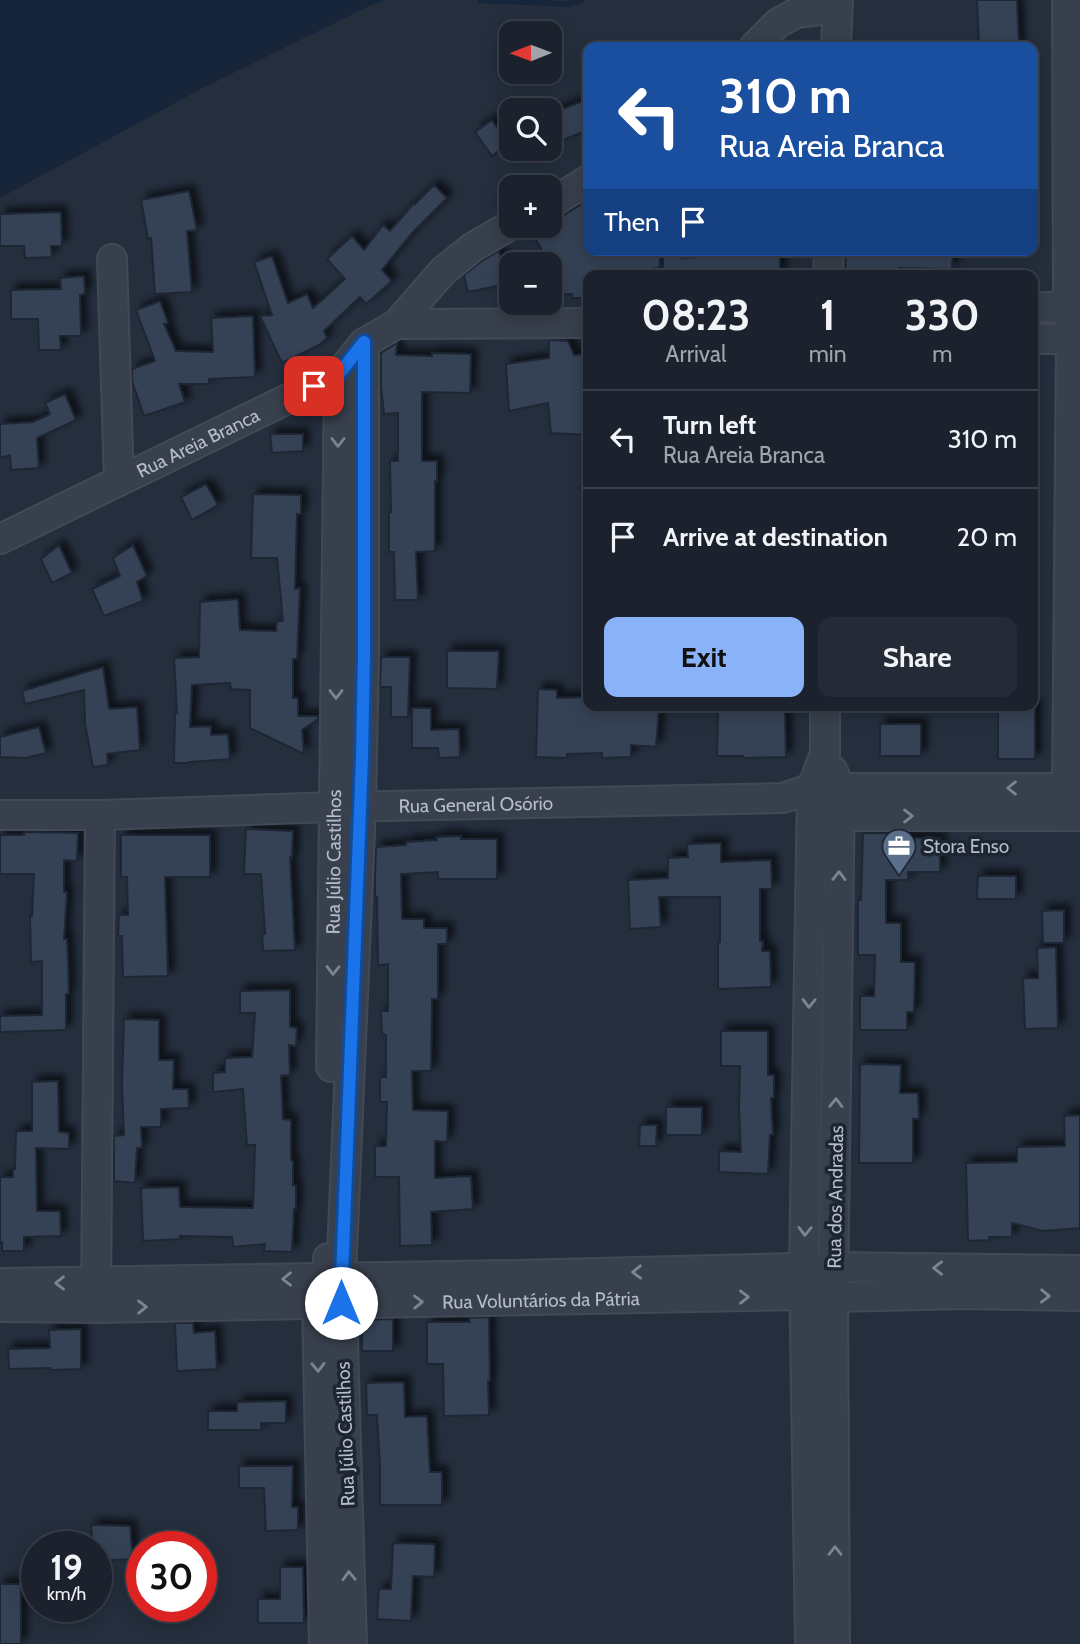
<!DOCTYPE html>
<html lang="en">
<head>
<meta charset="utf-8">
<style>
	body { margin:0; font-family:Cabin,sans-serif; background:#242a36; color:#f1f3f6; height:100vh; display:flex; flex-direction:column; font-size:26px; white-space:nowrap }
	* { box-sizing:border-box; margin:0 }
	p { font-size:23px; color:#a0a4aa }
	.icon { flex:none; width:38px; height:38px; fill:none; stroke:currentColor; stroke-width:2; stroke-linecap:round; stroke-linejoin:round }
	.map { position:relative; flex:1; overflow:hidden }
	.details { position:absolute; left:583px; top:270px; width:455px; height:441px; display:flex; flex-direction:column; background:#1b222e; border-radius:14px; box-shadow:0 4px 18px #0003,0 0 0 2px #393f4a }
	.details>* { flex:none }
	.banner { position:absolute; left:583px; top:42px; width:455px; height:214px; border-radius:14px; box-shadow:0 4px 18px #0003,0 0 0 2px #393f4a; background:#1a4fa0; color:#fff; overflow:hidden }
	.needle { width:46px; rotate:269deg }
	.fabs { position:absolute; left:499px; top:21px; display:grid; gap:14px }
	.fabs a { display:grid; place-items:center; width:63px; height:63px; border-radius:14px; background:#1b222e; box-shadow:0 4px 18px #0003,0 0 0 2px #393f4a; font-size:35px }
	.speed { position:absolute; left:21px; top:1531px; display:flex; gap:14px; font-size:35px; font-weight:700; text-align:center }
	.speed>* { display:grid; place-content:center; width:91px; height:91px; border-radius:50%; background:#1b222e; box-shadow:0 4px 18px #0003,0 0 0 2px #393f4a; line-height:1 }
	.speed small { font-size:18px; font-weight:400 }
	.speed .limit { border:10px solid #d22; background:#fff; color:#111 }
	.pin { position:absolute; display:grid; place-items:center; width:60px; height:60px; color:#fff; margin:-30px; border-radius:14px; box-shadow:0 4px 10px #0006 }
	.me { position:absolute; width:77px; margin:-38px; rotate:0deg; stroke-linejoin:round; filter:drop-shadow(0 0 5px #0008) }
	.turn { display:flex; align-items:center; gap:24px; height:147px; padding:0 21px; font-size:32px }
	.turn .icon { width:91px; height:91px; stroke-width:2.5 }
	.turn b { display:block; font-size:49px; line-height:60px }
	.then { display:flex; align-items:center; height:66px; padding:0 21px; background:#0003; gap:14px; font-size:26px }
	.eta { display:flex; justify-content:space-evenly; align-items:center; height:119px; text-align:center }
	.eta b { font-size:42px; font-weight:800; line-height:49px }
	.button { display:flex; gap:14px; margin-top:auto; padding:14px 21px }
	.button a { flex:1; height:80px; border-radius:14px; background:#89b2f8; color:#111; font-size:28px; font-weight:800; line-height:80px; text-align:center }
	.button a+a { background:#242a36; color:#f1f3f6 }
	ul { padding:0; list-style:none }
	li { display:flex; align-items:center; gap:21px; height:98px; padding:0 21px; border-top:2px solid #393f4a }
	li div { flex:1 }
	li b { display:block; font-size:26px }
	li em { font-style:normal }
	.map>svg:first-child { display:block }
</style>
</head>
<body>
<div class="map">
<svg width="1080" height="1644" viewBox="0 0 1080 1644">
	<defs>
		<filter id="shadow"><feDropShadow dx="6" dy="-6" stdDeviation="3.5" flood-color="#0009"/></filter>
	</defs>
	<rect width="100%" height="100%" fill="#242e3d"/>
	<path fill="#17253b" d="M 0,0 L 387,0 L 371,5 L 201,89 L 0,198 Z"/>
	<g fill="none" stroke-linecap="round" stroke-linejoin="round">
		<path stroke="#17253b" stroke-width="6" d="M 481,0 L 567,4 L 581,0"/>
	</g>
	<path fill="#364254" stroke="#1f2734" stroke-width="2" filter="url(#shadow)" d="M 977,0 L 1017,0 L 1019,47 L 979,47 Z
		M 588,99 L 588,130 L 550,145 L 550,114 Z
		M 492,120 L 508,144 L 492,156 L 475,132 Z
		M 434,185 L 447,198 L 412,233 L 382,270 L 392,281 L 366,304 L 360,297 L 324,331 L 327,338 L 319,345 L 282,363 L 260,316 L 272,315 L 254,262 L 272,256 L 288,303 L 307,294 L 313,308 L 345,279 L 327,259 L 352,236 L 364,250 L 383,225 L 390,231 L 414,203 L 415,204 Z
		M 189,191 L 197,230 L 187,231 L 192,292 L 155,294 L 151,238 L 148,239 L 141,200 Z
		M 588,200 L 588,250 L 660,250 L 660,268 L 620,272 L 620,275 L 588,275 L 588,298 L 572,298 L 572,294 L 550,295 L 550,264 L 528,226 L 550,226 L 550,220 L 559,218 Z
		M 61,212 L 62,246 L 51,246 L 52,257 L 25,258 L 24,246 L 0,246 L 0,214 Z
		M 751,250 L 780,250 L 780,275 L 663,275 L 663,257 L 683,256 L 682,258 L 751,254 Z
		M 870,250 L 953,250 L 952,269 L 899,268 L 899,272 L 869,272 L 869,275 L 845,275 L 846,253 L 870,253 Z
		M 499,251 L 506,284 L 468,292 L 464,275 L 482,261 Z
		M 84,276 L 85,294 L 80,295 L 81,336 L 60,336 L 61,350 L 39,350 L 38,319 L 11,319 L 11,290 L 61,289 L 60,278 Z
		M 160,301 L 168,323 L 164,324 L 176,351 L 213,352 L 211,318 L 253,316 L 255,377 L 209,379 L 209,384 L 179,384 L 185,402 L 144,416 L 132,381 L 132,369 L 155,361 L 136,310 Z
		M 549,340 L 568,341 L 574,355 L 588,354 L 588,435 L 551,433 L 548,403 L 509,411 L 506,364 L 549,358 Z
		M 397,343 L 396,355 L 432,356 L 432,353 L 471,354 L 470,393 L 422,392 L 422,461 L 437,461 L 437,481 L 435,481 L 435,551 L 416,552 L 418,600 L 395,600 L 394,552 L 389,552 L 389,512 L 391,512 L 390,461 L 398,461 L 398,413 L 384,414 L 381,386 L 381,353 Z
		M 65,394 L 76,420 L 37,438 L 39,468 L 11,470 L 10,455 L 0,458 L 0,424 L 33,422 L 50,414 L 45,403 Z
		M 270,434 L 303,434 L 303,451 L 272,453 Z
		M 206,484 L 218,505 L 192,520 L 181,497 Z
		M 253,494 L 301,495 L 301,514 L 297,514 L 295,589 L 300,588 L 297,659 L 293,659 L 293,698 L 298,698 L 298,716 L 318,716 L 318,719 L 302,730 L 304,754 L 250,728 L 250,690 L 231,689 L 230,683 L 192,685 L 190,727 L 211,726 L 211,735 L 228,734 L 230,759 L 190,762 L 190,763 L 174,763 L 175,713 L 177,713 L 174,658 L 199,657 L 200,602 L 238,599 L 240,630 L 276,631 L 277,621 L 283,621 L 277,558 L 251,558 Z
		M 59,545 L 72,573 L 52,583 L 41,559 Z
		M 133,545 L 147,576 L 137,582 L 143,601 L 104,616 L 92,589 L 120,576 L 113,558 Z
		M 447,651 L 499,651 L 497,689 L 447,688 Z
		M 381,657 L 410,657 L 408,717 L 391,717 L 391,687 L 380,687 Z
		M 103,667 L 109,709 L 137,707 L 140,750 L 107,754 L 108,765 L 93,767 L 85,724 L 84,690 L 25,704 L 22,691 Z
		M 538,689 L 557,690 L 557,698 L 588,697 L 588,705 L 629,705 L 659,708 L 656,747 L 631,745 L 631,757 L 602,758 L 602,753 L 567,754 L 567,758 L 536,757 Z
		M 998,705 L 1035,705 L 1035,759 L 998,759 Z
		M 412,708 L 431,708 L 431,730 L 459,729 L 460,757 L 439,758 L 438,748 L 412,748 Z
		M 718,712 L 785,712 L 786,757 L 743,758 L 743,756 L 717,756 Z
		M 880,724 L 921,724 L 921,756 L 880,756 Z
		M 39,727 L 46,753 L 26,758 L 0,757 L 0,737 Z
		M 246,829 L 293,831 L 292,858 L 290,857 L 295,950 L 263,951 L 262,934 L 265,934 L 261,874 L 244,874 Z
		M 24,832 L 78,833 L 77,861 L 64,860 L 64,892 L 67,892 L 64,939 L 67,939 L 68,960 L 69,994 L 66,994 L 66,1030 L 0,1032 L 0,1016 L 42,1015 L 42,961 L 31,962 L 30,916 L 32,916 L 34,874 L 0,874 L 0,835 L 24,835 Z
		M 863,833 L 909,834 L 909,838 L 940,838 L 940,872 L 908,872 L 908,880 L 886,880 L 886,923 L 901,923 L 901,962 L 915,962 L 914,1012 L 907,1012 L 907,1030 L 860,1030 L 860,996 L 874,996 L 875,955 L 858,955 L 858,900 L 861,900 Z
		M 121,835 L 210,835 L 210,877 L 165,877 L 168,976 L 123,977 L 122,936 L 118,936 L 119,915 L 128,915 L 127,877 L 121,877 Z
		M 461,836 L 461,839 L 497,839 L 497,879 L 438,879 L 438,872 L 401,874 L 402,919 L 424,919 L 424,928 L 447,928 L 447,944 L 438,944 L 438,999 L 432,999 L 431,1071 L 412,1071 L 413,1110 L 448,1111 L 447,1142 L 435,1141 L 435,1178 L 471,1176 L 473,1209 L 431,1212 L 432,1245 L 400,1246 L 399,1177 L 375,1177 L 375,1146 L 386,1146 L 387,1102 L 380,1102 L 380,1077 L 386,1077 L 386,1035 L 382,1034 L 381,1011 L 388,1011 L 388,964 L 378,965 L 377,897 L 375,897 L 375,878 L 376,847 L 406,845 L 406,842 L 437,840 L 436,837 Z
		M 721,843 L 721,862 L 771,860 L 772,889 L 760,889 L 760,941 L 763,941 L 762,951 L 770,951 L 771,987 L 718,989 L 718,942 L 720,942 L 720,897 L 659,897 L 661,927 L 630,929 L 628,880 L 668,878 L 668,858 L 688,857 L 687,844 Z
		M 978,876 L 1016,876 L 1016,899 L 977,899 Z
		M 1064,910 L 1064,943 L 1043,943 L 1042,911 Z
		M 1056,947 L 1058,1028 L 1025,1029 L 1023,978 L 1038,978 L 1037,948 Z
		M 290,990 L 290,1027 L 297,1028 L 296,1046 L 289,1045 L 290,1075 L 281,1076 L 283,1119 L 291,1120 L 291,1160 L 293,1161 L 293,1185 L 296,1186 L 296,1209 L 294,1209 L 292,1252 L 264,1251 L 265,1244 L 233,1247 L 232,1237 L 180,1236 L 181,1239 L 143,1241 L 141,1188 L 179,1187 L 180,1207 L 253,1208 L 255,1145 L 247,1145 L 243,1089 L 213,1092 L 213,1073 L 225,1072 L 225,1058 L 252,1057 L 255,1013 L 240,1013 L 240,991 Z
		M 124,1019 L 159,1020 L 159,1060 L 174,1060 L 173,1089 L 188,1089 L 189,1108 L 161,1109 L 161,1127 L 141,1127 L 142,1148 L 137,1148 L 135,1183 L 114,1181 L 114,1136 L 124,1135 L 122,1086 Z
		M 721,1031 L 768,1031 L 768,1075 L 774,1075 L 774,1098 L 771,1098 L 773,1135 L 770,1135 L 768,1174 L 719,1172 L 719,1151 L 741,1152 L 739,1110 L 740,1066 L 721,1066 Z
		M 860,1064 L 901,1065 L 900,1093 L 918,1093 L 919,1119 L 913,1119 L 913,1163 L 859,1163 Z
		M 58,1081 L 59,1132 L 69,1133 L 69,1149 L 36,1148 L 37,1211 L 60,1211 L 61,1236 L 24,1237 L 24,1251 L 2,1251 L 2,1242 L 0,1242 L 0,1177 L 13,1177 L 13,1169 L 15,1169 L 16,1131 L 32,1131 L 32,1082 Z
		M 666,1107 L 702,1107 L 702,1135 L 666,1135 Z
		M 1080,1115 L 1080,1228 L 1043,1231 L 1012,1223 L 1012,1237 L 989,1237 L 989,1240 L 968,1241 L 966,1163 L 1017,1162 L 1017,1147 L 1065,1146 L 1064,1116 Z
		M 640,1125 L 657,1125 L 656,1146 L 639,1146 Z
		M 489,1317 L 490,1381 L 488,1381 L 489,1415 L 444,1416 L 443,1364 L 427,1364 L 427,1322 L 470,1322 L 469,1318 Z
		M 393,1319 L 393,1351 L 362,1351 L 362,1320 Z
		M 175,1323 L 193,1323 L 194,1333 L 215,1331 L 217,1369 L 177,1371 Z
		M 81,1329 L 81,1369 L 50,1370 L 50,1368 L 9,1369 L 8,1349 L 50,1348 L 49,1330 Z
		M 404,1382 L 405,1417 L 427,1416 L 430,1472 L 442,1472 L 442,1505 L 380,1505 L 380,1465 L 377,1415 L 367,1415 L 366,1383 Z
		M 286,1401 L 286,1423 L 261,1423 L 261,1430 L 208,1430 L 208,1411 L 237,1411 L 237,1402 Z
		M 239,1466 L 293,1466 L 292,1507 L 298,1507 L 298,1530 L 266,1531 L 264,1488 L 239,1488 Z
		M 91,1525 L 130,1526 L 133,1559 L 96,1561 L 96,1547 L 93,1547 Z
		M 393,1543 L 435,1544 L 434,1577 L 413,1576 L 411,1621 L 377,1619 L 379,1589 L 391,1589 Z
		M 280,1567 L 303,1567 L 304,1623 L 258,1623 L 258,1599 L 280,1599 Z
		M 0,1584 L 21,1584 L 21,1644 L 0,1644 Z"/>
	<g fill="none" stroke-linecap="round" stroke-linejoin="round">
		<g stroke="#414956" stroke-width="32">
			<g id="minor">
				<path d="M 754,47 L 778,23 L 796,13 L 837,8"/>
				<path d="M 836,47 L 838,0"/>
				<path d="M 550,204 L 588,180"/>
				<path d="M 112,259 L 119,481"/>
				<path d="M 828,275 L 829,250"/>
				<path d="M 1032,307 L 1080,307"/>
				<path d="M 397,324 L 588,323"/>
				<path d="M 1032,339 L 1080,339"/>
				<path id="s1" d="M 0,539 L 339,374 L 364,343 L 397,324 L 443,271 L 473,247 L 511,225"/>
				<path d="M 833,771 L 840,788 L 833,1297 L 835,1644"/>
				<path id="s2" d="M 0,815 L 100,815 L 335,807 L 783,798 L 812,788 L 1080,788"/>
				<path d="M 823,816 L 1080,816"/>
				<path d="M 1065,816 L 1067,789 L 1071,340 L 1068,307 L 1067,0"/>
				<path id="s3" d="M 331,1067 L 339,374"/>
				<path d="M 0,1283 L 517,1275 L 834,1267 L 1080,1270"/>
				<path d="M 96,1298 L 100,815"/>
				<path id="s4" d="M 0,1307 L 96,1308 L 805,1295 L 833,1297 L 966,1294 L 1080,1296"/>
				<path d="M 324,1644 L 317,1304 L 328,1278 L 328,1258"/>
				<path d="M 352,1644 L 341,1277 L 361,807 L 364,655 L 364,343"/>
				<path d="M 810,1644 L 804,1268 L 812,788 L 825,753 L 825,705"/>
			</g>
		</g>
		<use href="#minor" stroke="#38404d" stroke-width="28"/>
	</g>
	<defs><path id="oneway-chevron" d="M-2-3.5L2.5 0L-2 3.5" fill="none" stroke-width="1.6" stroke-linecap="round" stroke-linejoin="round" transform="scale(1.75)"/></defs>
	<g stroke="#7c8491">
		<use href="#oneway-chevron" transform="translate(338 442) rotate(90)"/>
		<use href="#oneway-chevron" transform="translate(336 694) rotate(90)"/>
		<use href="#oneway-chevron" transform="translate(1012 788) rotate(-180)"/>
		<use href="#oneway-chevron" transform="translate(908 816)"/>
		<use href="#oneway-chevron" transform="translate(839 876) rotate(-89)"/>
		<use href="#oneway-chevron" transform="translate(333 970) rotate(91)"/>
		<use href="#oneway-chevron" transform="translate(809 1003) rotate(91)"/>
		<use href="#oneway-chevron" transform="translate(836 1103) rotate(-89)"/>
		<use href="#oneway-chevron" transform="translate(805 1231) rotate(91)"/>
		<use href="#oneway-chevron" transform="translate(938 1268) rotate(-179)"/>
		<use href="#oneway-chevron" transform="translate(637 1272) rotate(179)"/>
		<use href="#oneway-chevron" transform="translate(287 1279) rotate(179)"/>
		<use href="#oneway-chevron" transform="translate(60 1283) rotate(179)"/>
		<use href="#oneway-chevron" transform="translate(1045 1296) rotate(1)"/>
		<use href="#oneway-chevron" transform="translate(744 1297) rotate(-1)"/>
		<use href="#oneway-chevron" transform="translate(418 1302) rotate(-1)"/>
		<use href="#oneway-chevron" transform="translate(142 1307) rotate(-1)"/>
		<use href="#oneway-chevron" transform="translate(318 1367) rotate(89)"/>
		<use href="#oneway-chevron" transform="translate(835 1551) rotate(-90)"/>
		<use href="#oneway-chevron" transform="translate(349 1576) rotate(-92)"/>
	</g>
	<g fill="none" stroke-linecap="round" stroke-linejoin="round">
		<g stroke="#114b97" stroke-width="18">
			<path id="route" d="M 314,386 L 339,374 L 364,342 L 364,655 L 362,757 L 341,1303"/>
		</g>
		<use href="#route" stroke="#1a73e8" stroke-width="12"/>
	</g>
	<defs>
		<g id="office-pin" transform="scale(1.75)"><path d="M0 17L-7.5 6A9.5 9.5 0 1 1 7.5 6Z" fill="#5c6f8a" stroke="#1d2532"/><path d="M-6-3h4V-5.5h4V-3h4V5H-6ZM-1-4.5V-3h2v-1.5ZM-6 0V1H6V0Z" fill="#fff"/></g>
	</defs>
	<g fill-rule="evenodd">
		<use href="#office-pin" x="899" y="846"/>
	</g>
	<g text-anchor="middle" stroke-width="7" stroke-linejoin="round" paint-order="stroke">
		<g font-size="19" fill="#b4bbc9" stroke="#1d2532">
			<text dy="7" stroke="none"><textPath href="#s1" startOffset="220">Rua Areia Branca</textPath></text>
			<text dy="7" stroke="none"><textPath href="#s2" startOffset="476">Rua General Osório</textPath></text>
			<text dy="7" stroke="none"><textPath href="#s3" startOffset="205">Rua Júlio Castilhos</textPath></text>
			<text transform="translate(835 1197) rotate(-89)" y="7">Rua dos Andradas</text>
			<text dy="7" stroke="none"><textPath href="#s4" startOffset="541">Rua Voluntários da Pátria</textPath></text>
			<text transform="translate(345 1434) rotate(-92)" y="7">Rua Júlio Castilhos</text>
		</g>
		<g font-size="19" fill="#b4bbc9" stroke="#1d2532" text-anchor="start">
			<text x="923" y="853">Stora Enso</text>
		</g>
	</g>
</svg>
<div class="fabs">
<a><svg class="needle" viewBox="-14 -14 28 28"><path d="M0-13l5 13h-10z" fill="#e53935"/><path d="M0 13l5-13h-10z" fill="#a0a4aa"/></svg></a>
<a><svg class="icon" aria-label="search" viewBox="0 0 24 24"><circle cx="10" cy="10" r="6"/><path d="M15 15l6 6"/></svg></a>
<a>+</a>
<a>−</a>
</div>
<div class="speed"><div>19<small>km/h</small></div><div class="limit">30</div></div>
<div class="pin" style="left:314px;top:386px;background:#d93025"><svg class="icon" aria-label="arrive" viewBox="0 0 24 24"><path d="M6 21V4h12l-3 4 3 4H6"/></svg></div>
<svg class="me" style="left:341px;top:1303px" viewBox="-20 -20 40 40"><circle r="19" fill="#fff"/><path d="M0-13L10 11 0 6-10 11z" fill="#1a73e8"/></svg>
<div class="banner">
<div class="turn"><svg class="icon" aria-label="left" viewBox="0 0 24 24"><path d="M17 20v-9H6M10 6l-5 5 5 5"/></svg><div><b>310 m</b>Rua Areia Branca</div></div>
<div class="then">Then<svg class="icon" aria-label="arrive" viewBox="0 0 24 24"><path d="M6 21V4h12l-3 4 3 4H6"/></svg></div>
</div>
<section class="details">
<div class="eta">
<div><b>08:23</b><p>Arrival</p></div>
<div><b>1</b><p>min</p></div>
<div><b>330</b><p>m</p></div>
</div>
<ul>
<li><svg class="icon" aria-label="left" viewBox="0 0 24 24"><path d="M17 20v-9H6M10 6l-5 5 5 5"/></svg><div><b>Turn left</b><p>Rua Areia Branca</p></div><em>310 m</em></li>
<li><svg class="icon" aria-label="arrive" viewBox="0 0 24 24"><path d="M6 21V4h12l-3 4 3 4H6"/></svg><div><b>Arrive at destination</b></div><em>20 m</em></li>
</ul>
<div class="button"><a>Exit</a><a>Share</a></div>
</section>
</div>
</body>
</html>
